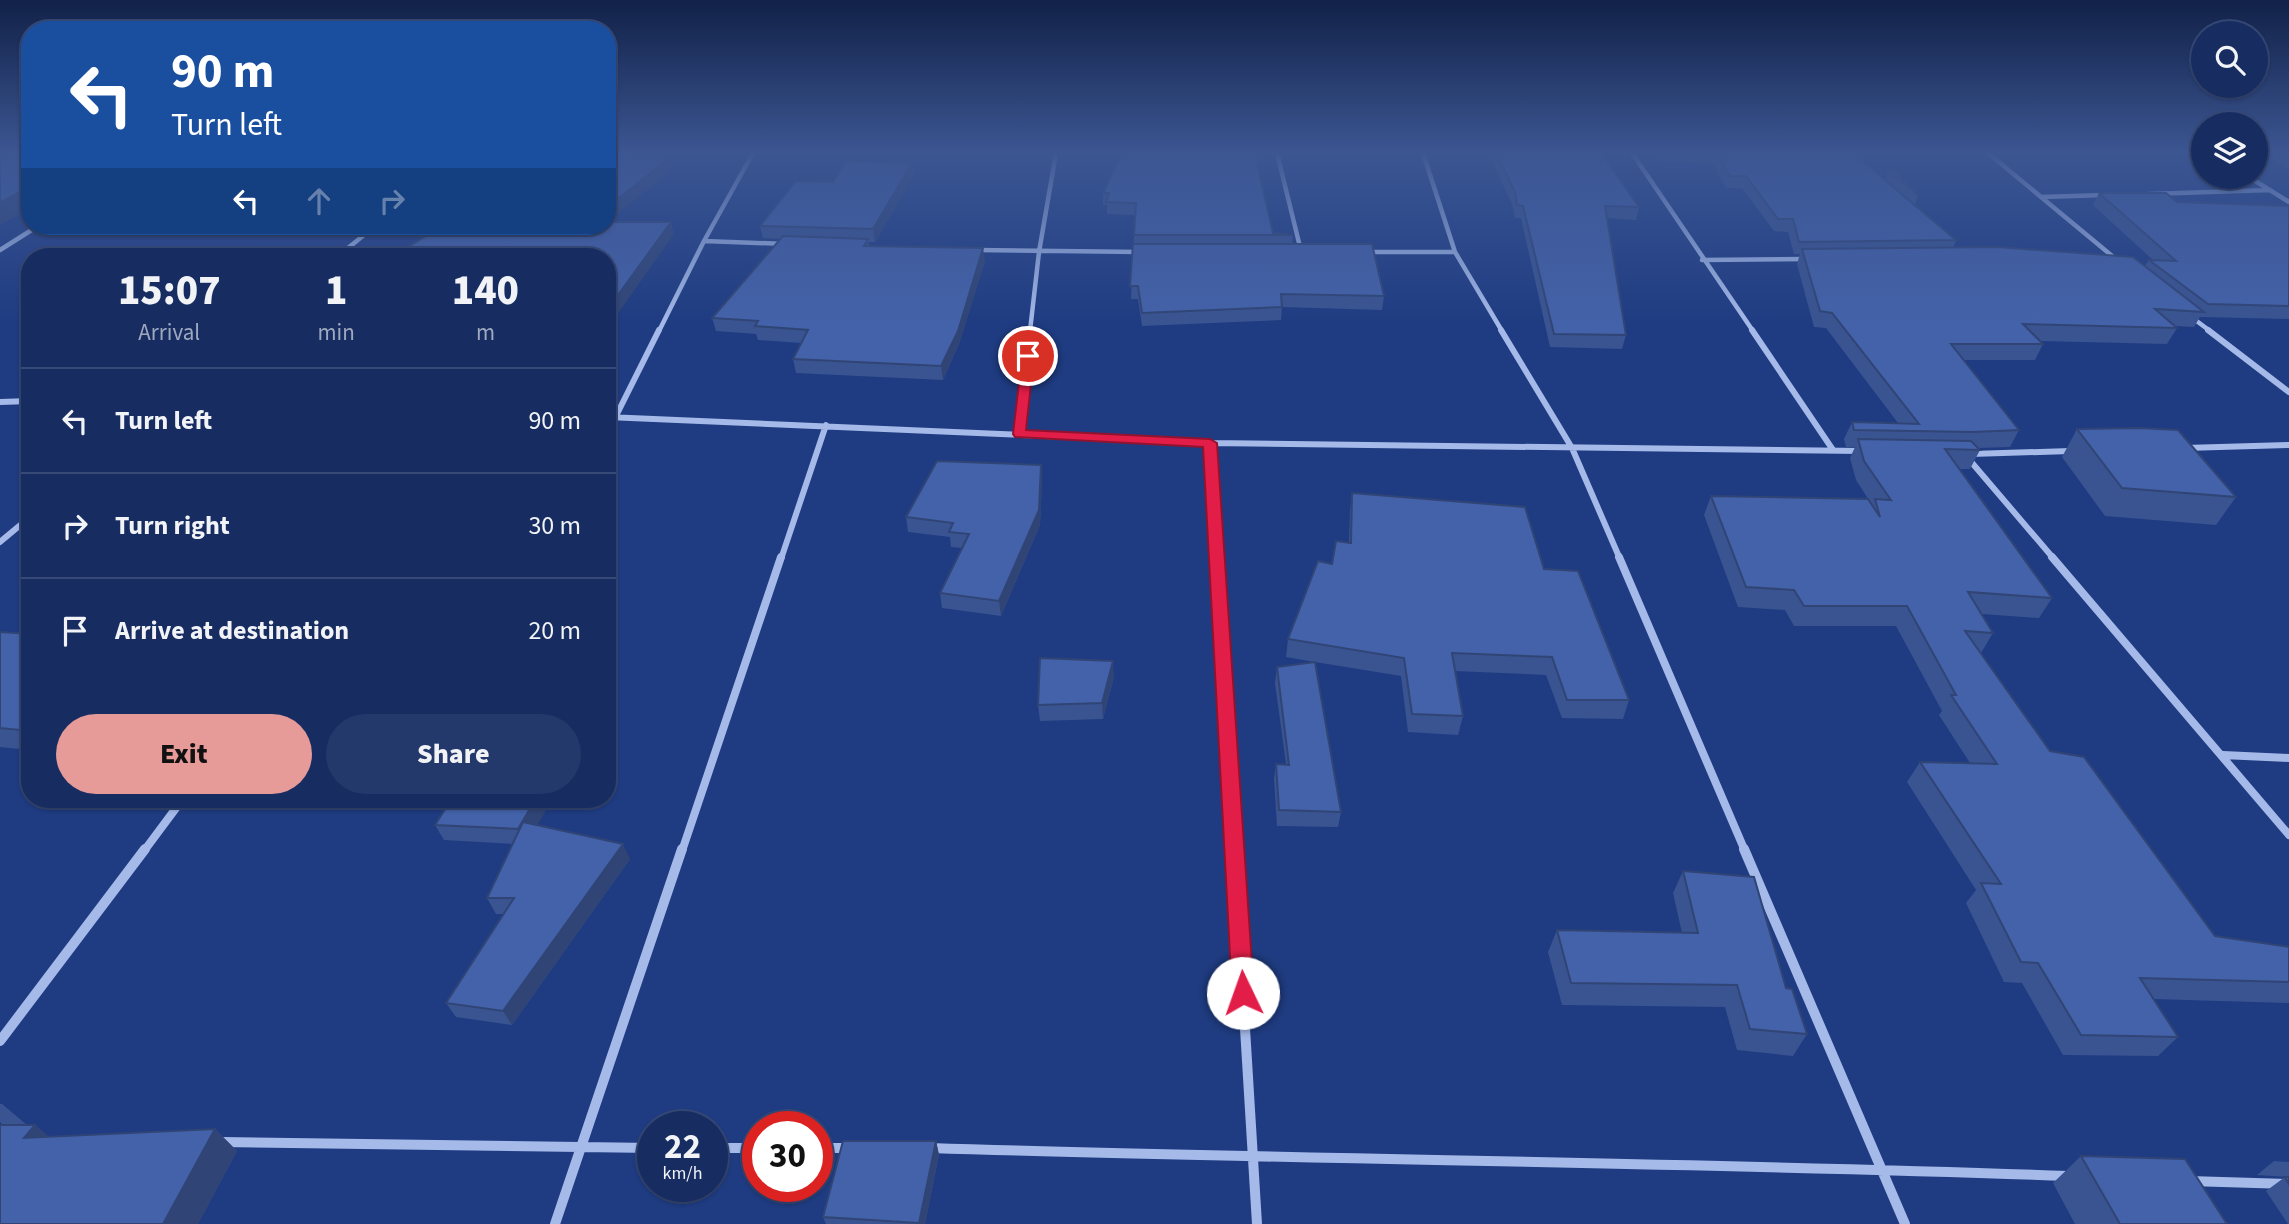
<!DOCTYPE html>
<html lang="en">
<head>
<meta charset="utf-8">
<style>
	body { margin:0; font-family:"Source Sans 3",sans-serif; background:#24396b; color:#f1f3f6; height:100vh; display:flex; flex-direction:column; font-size:26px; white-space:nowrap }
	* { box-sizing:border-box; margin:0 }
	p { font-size:23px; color:#9ea8be }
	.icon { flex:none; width:38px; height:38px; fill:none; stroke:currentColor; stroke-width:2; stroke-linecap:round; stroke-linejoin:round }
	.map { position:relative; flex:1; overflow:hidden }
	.panel { position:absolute; left:21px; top:248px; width:595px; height:560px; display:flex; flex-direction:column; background:#172d62; border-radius:28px; box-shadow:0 2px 5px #0004,0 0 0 2px #364977 }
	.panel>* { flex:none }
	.top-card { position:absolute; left:21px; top:21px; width:595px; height:214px; border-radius:28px; box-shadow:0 2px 5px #0004,0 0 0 2px #364977; background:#1a4fa0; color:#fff; overflow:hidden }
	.buttons { position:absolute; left:2191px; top:21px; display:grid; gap:14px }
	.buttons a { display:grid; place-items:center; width:77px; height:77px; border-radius:50%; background:#172d62; box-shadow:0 2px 5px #0004,0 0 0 2px #364977; font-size:35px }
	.speed { position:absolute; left:637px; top:1111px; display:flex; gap:14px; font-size:35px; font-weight:700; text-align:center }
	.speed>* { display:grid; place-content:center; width:91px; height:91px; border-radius:50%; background:#172d62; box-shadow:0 2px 5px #0004,0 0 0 2px #364977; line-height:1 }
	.speed small { font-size:18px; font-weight:400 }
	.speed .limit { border:10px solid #d22; background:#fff; color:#111 }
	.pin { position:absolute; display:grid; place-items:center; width:60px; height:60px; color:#fff; margin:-30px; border:4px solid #fff; border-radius:50%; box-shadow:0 2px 7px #0007 }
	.me { position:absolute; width:77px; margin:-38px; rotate:357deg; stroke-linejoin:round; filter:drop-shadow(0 0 5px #0008) }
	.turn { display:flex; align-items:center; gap:24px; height:147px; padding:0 35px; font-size:32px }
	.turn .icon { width:91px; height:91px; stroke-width:2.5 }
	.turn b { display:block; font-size:49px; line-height:60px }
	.lanes { display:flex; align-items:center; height:66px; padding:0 35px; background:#0003; justify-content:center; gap:35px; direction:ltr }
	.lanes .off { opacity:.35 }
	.eta { display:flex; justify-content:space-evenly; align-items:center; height:119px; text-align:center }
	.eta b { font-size:42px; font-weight:800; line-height:49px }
	.cta { display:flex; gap:14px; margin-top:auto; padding:14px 35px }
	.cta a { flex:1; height:80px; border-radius:42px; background:#e69b98; color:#111; font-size:28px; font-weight:800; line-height:80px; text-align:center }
	.cta a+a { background:#24396b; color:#f1f3f6 }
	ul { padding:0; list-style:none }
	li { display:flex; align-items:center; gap:21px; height:105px; padding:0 35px; border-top:2px solid #364977 }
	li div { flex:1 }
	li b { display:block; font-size:26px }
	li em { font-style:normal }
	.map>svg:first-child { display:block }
</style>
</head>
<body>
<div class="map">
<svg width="2289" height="1224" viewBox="0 0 2289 1224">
	<rect width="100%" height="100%" fill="#1f3c82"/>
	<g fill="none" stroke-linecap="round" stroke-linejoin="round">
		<path stroke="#a5bae9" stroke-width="4.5" d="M 1277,153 L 1301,251
			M 1423,153 L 1455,252 L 1502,331
			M 1632,153 L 1753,331
			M 1988,153 L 2117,260
			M 2249,177 L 2289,202
			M 2149,194 L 2270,190
			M 2041,197 L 2105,195
			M 704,241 L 786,244
			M 0,250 L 38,226
			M 976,250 L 1142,252
			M 1364,252 L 1455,252
			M 337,257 L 375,226
			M 1702,260 L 1807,259
			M 2190,316 L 2210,331
			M 659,331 L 704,241 L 753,153
			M 1030,331 L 1039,252 L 1056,153"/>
		<path stroke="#a5bae9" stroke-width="6" d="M 1501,330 L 1572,448 L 1620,559
			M 1752,330 L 1833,450
			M 2208,330 L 2289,392
			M 0,402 L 30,401
			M 607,417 L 1210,443 L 1861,451
			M 615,418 L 659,330
			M 1019,434 L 1030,330
			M 1210,443 L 1217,559
			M 2185,448 L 2289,445
			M 1971,454 L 2071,451
			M 1967,457 L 2054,559
			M 0,542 L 30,517
			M 781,559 L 826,425"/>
		<path stroke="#a5bae9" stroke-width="8" d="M 1217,557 L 1235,851
			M 1619,557 L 1745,851
			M 2052,557 L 2289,835
			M 2223,755 L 2289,758
			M 144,851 L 182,800
			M 682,851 L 781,557"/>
		<path stroke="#a5bae9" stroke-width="10" d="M 1234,849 L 1257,1224
			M 1744,849 L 1905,1224
			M 0,1041 L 145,849
			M 221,1142 L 653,1148
			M 712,1148 L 758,1148
			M 817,1148 L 848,1148
			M 930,1148 C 1310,1160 1689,1162 2069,1176
			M 2189,1181 L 2289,1184
			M 555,1224 L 682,849"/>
	</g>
	<path fill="#3a5491" d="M 1488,153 L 1601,153 L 1639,207 L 1636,220 L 1607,218 L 1626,335 L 1622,349 L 1550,347 L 1521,218 L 1515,218 L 1512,204 Z
		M 1660,153 L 1853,153 L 1885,180 L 1889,170 L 1918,195 L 1915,205 L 1956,240 L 1953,248 L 2145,266 L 2149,260 L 2153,260 L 2093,205 L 2099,193 L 2177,202 L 2289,206 L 2289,319 L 2200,317 L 2194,327 L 2175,326 L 2177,328 L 2167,344 L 2039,341 L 2043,344 L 2035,360 L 1964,360 L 2019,430 L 2010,447 L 1978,448 L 1980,450 L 1970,469 L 1959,469 L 2052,598 L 2039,618 L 1982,614 L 1993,633 L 1981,653 L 2050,751 L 2215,936 L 2289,947 L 2289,1003 L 2153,999 L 2178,1037 L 2158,1056 L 2063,1055 L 2022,983 L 2004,982 L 1966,903 L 1976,890 L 1907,782 L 1920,762 L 1970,763 L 1939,715 L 1942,711 L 1896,626 L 1794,626 L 1785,610 L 1738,607 L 1704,515 L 1711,496 L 1872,505 L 1856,480 L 1850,458 L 1855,447 L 1846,447 L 1844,439 L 1852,422 L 1898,423 L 1826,328 L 1814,327 L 1797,264 L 1800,254 L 1794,254 L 1788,232 L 1774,231 L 1742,188 L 1726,188 L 1713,164 L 1661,161 Z
		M 2263,153 L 2289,153 L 2289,170 Z
		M 912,163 L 914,175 L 875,242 L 868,242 L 869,246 L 985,261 L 959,344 L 943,380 L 796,373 L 793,359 L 801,343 L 758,340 L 756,334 L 716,331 L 712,318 L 780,239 L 763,238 L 760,226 L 833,182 Z
		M 1258,168 L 1273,233 L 1293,235 L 1292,244 L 1384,296 L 1382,310 L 1282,307 L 1281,320 L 1142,326 L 1138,299 L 1131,299 L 1135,215 L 1107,214 L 1107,205 L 1103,205 L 1103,193 Z
		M 2077,429 L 2236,497 L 2216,525 L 2105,516 L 2062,457 Z
		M 1041,465 L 1042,479 L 1040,525 L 1001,616 L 942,608 L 940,593 L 962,548 L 951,547 L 950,537 L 908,532 L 906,517 Z
		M 1352,493 L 1544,569 L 1629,700 L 1623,719 L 1562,718 L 1546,675 L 1455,671 L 1463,716 L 1458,735 L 1408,732 L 1401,676 L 1315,662 L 1341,812 L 1338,827 L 1277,826 L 1274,779 L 1276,764 L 1286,764 L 1275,683 L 1277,667 L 1314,662 L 1286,657 L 1288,639 L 1332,564 L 1349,543 L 1350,511 Z
		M 0,632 L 30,634 L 30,750 L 0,747 Z
		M 1114,677 L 1103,719 L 1040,721 L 1038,705 Z
		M 435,825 L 537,825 L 630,859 L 512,1025 L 456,1017 L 446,1003 L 504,914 L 496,914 L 487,898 L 513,844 L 444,840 Z
		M 1683,871 L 1786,988 L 1807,1034 L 1793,1056 L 1737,1050 L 1725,1007 L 1562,1005 L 1548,952 L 1557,930 L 1682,933 L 1673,893 Z
		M 0,1104 L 2,1104 L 27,1125 L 35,1125 L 49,1137 L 215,1129 L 237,1151 L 198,1224 L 3,1125 L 0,1122 Z
		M 936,1141 L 939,1155 L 925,1224 L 826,1224 L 823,1217 Z
		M 2081,1156 L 2227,1224 L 2075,1224 L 2053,1183 Z
		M 2274,1161 L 2289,1162 L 2289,1177 L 2257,1175 Z
		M 2285,1177 L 2289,1177 L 2289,1224 L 2288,1224 L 2266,1191 Z"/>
	<path fill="#304576" d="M 640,153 L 658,153 L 639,168 L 636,156 Z
		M 668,159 L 671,171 L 607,222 L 607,207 Z
		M 912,163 L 914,175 L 875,242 L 873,229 Z
		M 30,186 L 30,208 L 0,225 L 0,203 Z
		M 671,222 L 674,234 L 607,329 L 607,310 Z
		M 983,248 L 985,261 L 959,344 L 943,380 L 941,366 Z
		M 1041,465 L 1042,479 L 1040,525 L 1001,616 L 999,601 Z
		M 1113,661 L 1114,677 L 1103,719 L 1102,703 Z
		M 535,800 L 552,800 L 526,845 L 518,829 Z
		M 623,844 L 630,859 L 512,1025 L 503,1011 Z
		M 35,1125 L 61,1147 L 24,1138 Z
		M 215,1129 L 237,1151 L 198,1224 L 163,1224 Z
		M 936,1141 L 939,1155 L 925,1224 L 919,1224 Z"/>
	<path fill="#4462a9" stroke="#304576" stroke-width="2" d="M 0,153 L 30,153 L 30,186 L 0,203 Z
		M 607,153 L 640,153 L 636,156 L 668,159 L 607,207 Z
		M 1122,153 L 1259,153 L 1258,168 L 1273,233 L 1293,235 L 1134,235 L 1136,203 L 1106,202 L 1109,193 L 1103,193 Z
		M 1496,153 L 1601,153 L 1639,207 L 1605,206 L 1626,335 L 1554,334 L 1523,206 L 1517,205 L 1515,192 Z
		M 1717,153 L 1853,153 L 1956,240 L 1799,242 L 1793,219 L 1778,219 L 1746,176 L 1730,176 Z
		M 846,161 L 912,163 L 873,229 L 760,226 L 796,181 L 833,182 Z
		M 1889,170 L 1894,170 L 1918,195 Z
		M 2099,193 L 2166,193 L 2177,202 L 2289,206 L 2289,306 L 2208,304 L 2149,260 L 2176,261 Z
		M 607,222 L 671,222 L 607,310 L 607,257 L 392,257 L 442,226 L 607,226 Z
		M 783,236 L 868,239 L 864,246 L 983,248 L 958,331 L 941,366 L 793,359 L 808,330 L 755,326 L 758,321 L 712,318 Z
		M 1133,244 L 1372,244 L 1384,296 L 1281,294 L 1282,307 L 1142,313 L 1138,286 L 1130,286 Z
		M 1997,247 L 2133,257 L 2204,312 L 2155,309 L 2177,328 L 2023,324 L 2043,344 L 1951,344 L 2019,430 L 1973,432 L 1854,430 L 1852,422 L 1919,424 L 1832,313 L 1820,311 L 1802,249 Z
		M 2140,428 L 2178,430 L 2236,497 L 2122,488 L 2077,429 Z
		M 1858,439 L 1971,441 L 1980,450 L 1945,449 L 2052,598 L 1968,592 L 1993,633 L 1965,631 L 2050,751 L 2084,757 L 2215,936 L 2289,947 L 2289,982 L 2140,978 L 2178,1037 L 2081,1035 L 2038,963 L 2021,962 L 1981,883 L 2001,884 L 1920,762 L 1997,764 L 1951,695 L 1956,695 L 1907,606 L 1804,606 L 1794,590 L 1746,587 L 1711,496 L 1868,499 L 1880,517 L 1875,499 L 1891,500 L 1864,461 Z
		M 937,461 L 1041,465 L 1039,510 L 999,601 L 940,593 L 969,534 L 949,532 L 953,523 L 906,517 Z
		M 1352,493 L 1525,507 L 1544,569 L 1578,571 L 1629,700 L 1567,700 L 1552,657 L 1452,653 L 1463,716 L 1412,714 L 1404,658 L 1288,639 L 1318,561 L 1332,564 L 1336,541 L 1351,543 Z
		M 0,632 L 30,634 L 30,731 L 0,728 Z
		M 1040,658 L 1113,661 L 1102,703 L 1038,705 Z
		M 1315,662 L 1341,812 L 1279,810 L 1276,764 L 1289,765 L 1277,667 Z
		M 451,800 L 535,800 L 518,829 L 435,825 Z
		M 523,822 L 623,844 L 503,1011 L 446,1003 L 514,898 L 487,898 Z
		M 1683,871 L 1754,877 L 1786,988 L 1792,989 L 1807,1034 L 1750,1029 L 1737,985 L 1571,983 L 1557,930 L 1698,933 Z
		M 0,1125 L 35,1125 L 24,1138 L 215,1129 L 163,1224 L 0,1224 Z
		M 843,1141 L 936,1141 L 919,1223 L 823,1217 Z
		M 2081,1156 L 2185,1159 L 2227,1224 L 2120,1224 Z
		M 2285,1177 L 2289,1177 L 2289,1184 Z"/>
	<linearGradient id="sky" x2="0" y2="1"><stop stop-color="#112148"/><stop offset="0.47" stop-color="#3c5692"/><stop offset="1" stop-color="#3c5692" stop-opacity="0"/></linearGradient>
	<rect width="2289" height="324" fill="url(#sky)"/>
	<path fill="#e11d48" stroke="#92132f" stroke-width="2" d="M 1028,352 L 1034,356 L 1026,430 L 1210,439 L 1217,443 L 1254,993 L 1251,1000 L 1243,1003 L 1236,1000 L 1232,993 L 1203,447 L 1015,437 L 1013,434 L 1022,356 Z"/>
</svg>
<div class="buttons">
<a><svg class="icon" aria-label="search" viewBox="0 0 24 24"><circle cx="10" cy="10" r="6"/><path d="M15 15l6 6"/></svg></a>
<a><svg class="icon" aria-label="layers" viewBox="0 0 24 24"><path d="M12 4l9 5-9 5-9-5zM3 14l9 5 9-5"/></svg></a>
</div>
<div class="speed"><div>22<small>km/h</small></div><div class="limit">30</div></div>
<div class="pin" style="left:1028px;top:356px;background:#d93025"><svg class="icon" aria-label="arrive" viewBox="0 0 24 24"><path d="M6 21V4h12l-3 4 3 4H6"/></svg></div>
<svg class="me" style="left:1243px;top:993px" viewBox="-20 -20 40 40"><circle r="19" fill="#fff"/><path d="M0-13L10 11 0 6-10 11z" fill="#e11d48"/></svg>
<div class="top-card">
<div class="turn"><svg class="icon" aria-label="left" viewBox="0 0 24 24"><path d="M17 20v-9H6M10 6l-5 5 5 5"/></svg><div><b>90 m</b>Turn left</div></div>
<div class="lanes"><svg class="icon" aria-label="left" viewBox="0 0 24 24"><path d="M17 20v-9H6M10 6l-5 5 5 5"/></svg><svg class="icon off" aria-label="ahead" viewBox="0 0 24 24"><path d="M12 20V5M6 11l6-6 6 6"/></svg><svg class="icon off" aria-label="right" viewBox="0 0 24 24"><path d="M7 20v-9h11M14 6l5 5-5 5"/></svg></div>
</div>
<section class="panel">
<div class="eta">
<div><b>15:07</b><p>Arrival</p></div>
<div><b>1</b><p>min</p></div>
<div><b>140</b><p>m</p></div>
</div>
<ul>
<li><svg class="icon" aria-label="left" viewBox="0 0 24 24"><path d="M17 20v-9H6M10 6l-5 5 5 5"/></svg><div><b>Turn left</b></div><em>90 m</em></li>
<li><svg class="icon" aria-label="right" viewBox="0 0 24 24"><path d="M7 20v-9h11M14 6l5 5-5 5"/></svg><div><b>Turn right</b></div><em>30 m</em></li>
<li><svg class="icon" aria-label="arrive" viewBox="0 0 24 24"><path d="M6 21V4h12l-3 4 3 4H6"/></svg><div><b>Arrive at destination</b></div><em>20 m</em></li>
</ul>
<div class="cta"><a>Exit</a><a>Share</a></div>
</section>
</div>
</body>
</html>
